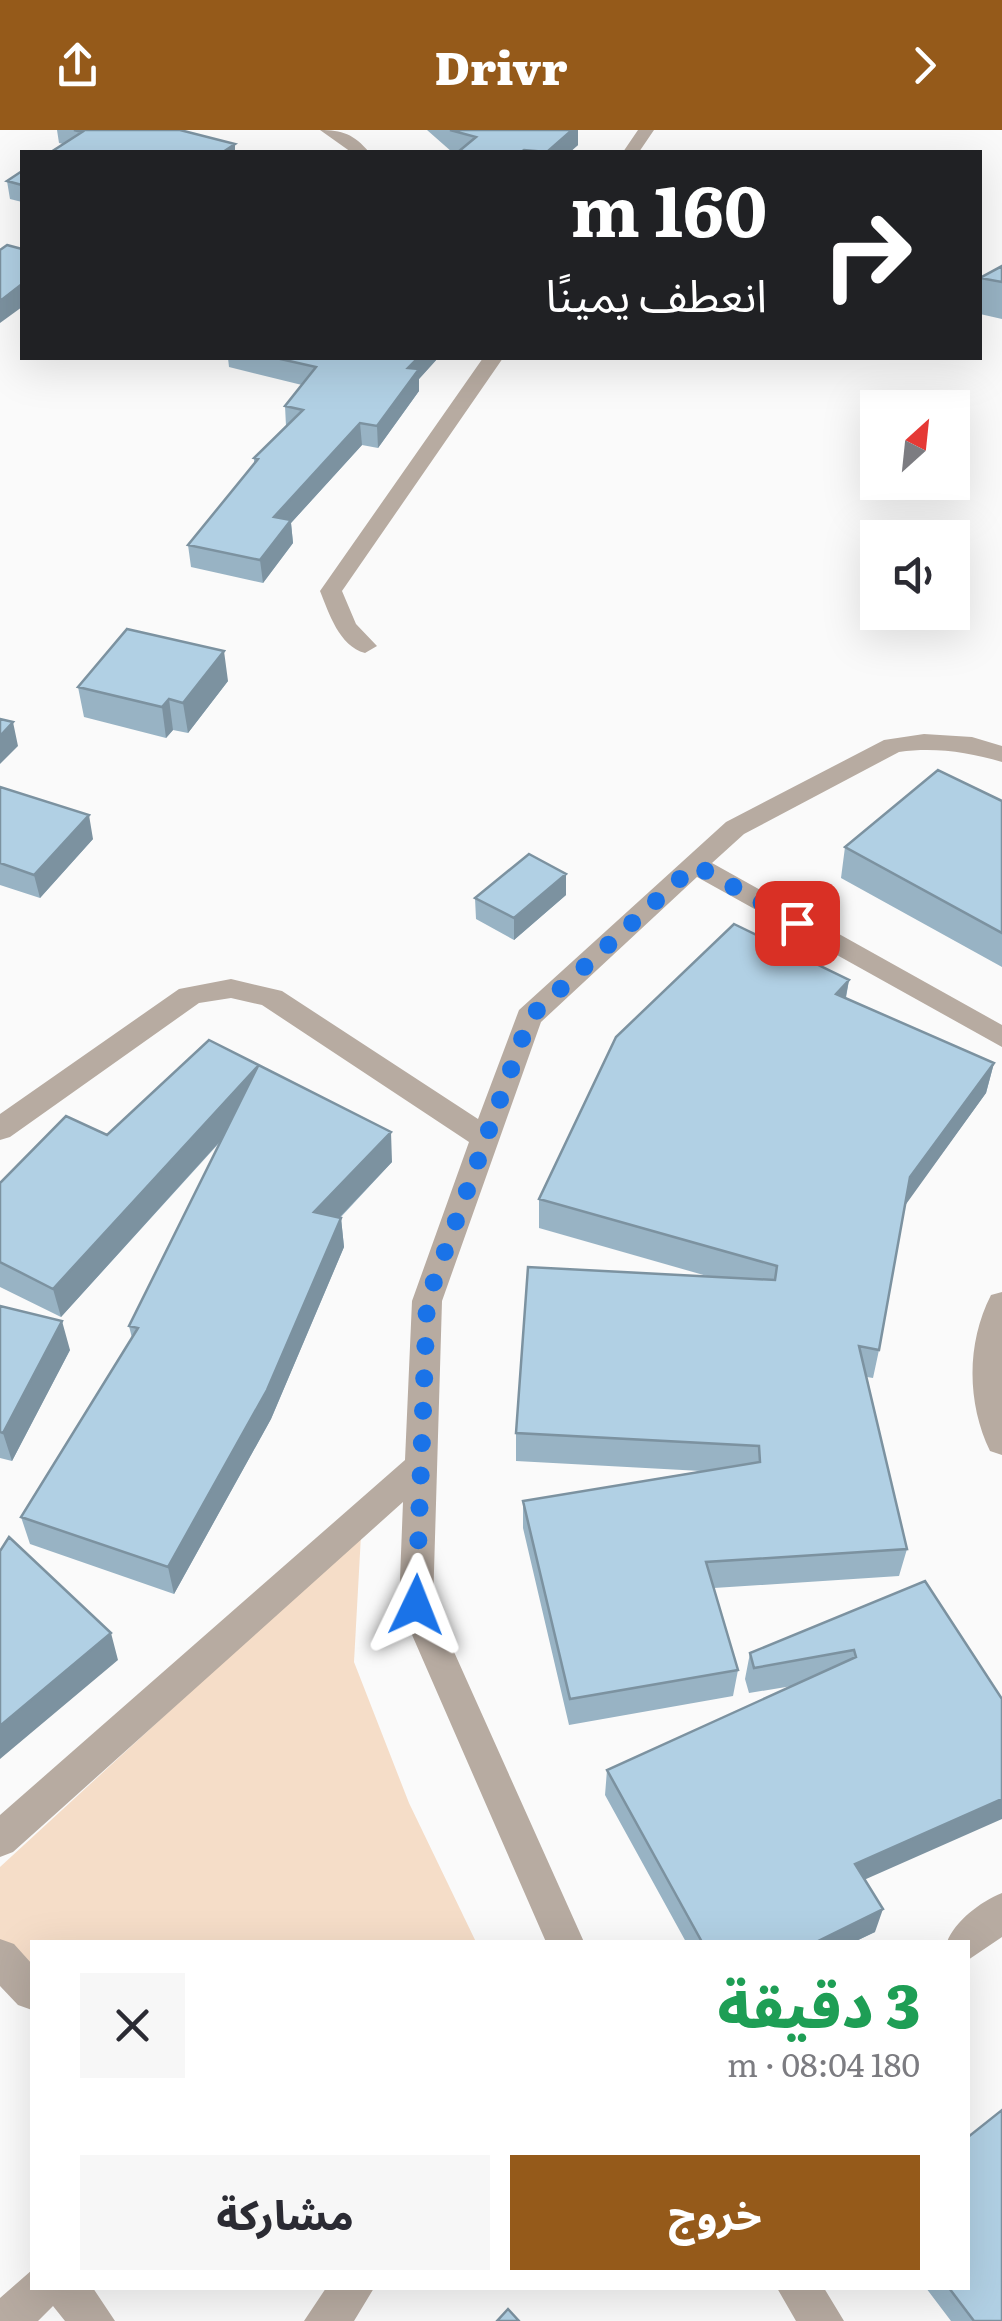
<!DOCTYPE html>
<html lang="ar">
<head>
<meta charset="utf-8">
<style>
	body { margin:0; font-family:Literata,"Noto Sans Arabic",serif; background:#f7f7f7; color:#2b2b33; direction:rtl; height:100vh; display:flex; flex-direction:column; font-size:38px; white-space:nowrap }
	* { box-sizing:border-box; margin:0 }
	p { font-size:32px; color:#7c7c81 }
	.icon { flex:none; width:55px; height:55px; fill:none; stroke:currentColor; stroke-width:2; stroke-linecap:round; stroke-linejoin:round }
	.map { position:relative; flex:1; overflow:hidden; direction:ltr }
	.details { position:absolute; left:30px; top:1810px; width:940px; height:350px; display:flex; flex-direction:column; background:#fff; border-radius:0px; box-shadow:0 10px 40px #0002; direction:rtl }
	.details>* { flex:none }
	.guide { position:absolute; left:20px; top:20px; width:962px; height:210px; border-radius:0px; box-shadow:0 10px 40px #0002; direction:rtl; background:#202124; color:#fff; overflow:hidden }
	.needle { width:65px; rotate:27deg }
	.controls { position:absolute; left:860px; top:260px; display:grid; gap:20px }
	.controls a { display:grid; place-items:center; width:110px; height:110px; border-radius:0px; background:#fff; box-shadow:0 10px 40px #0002; font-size:50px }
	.pin { position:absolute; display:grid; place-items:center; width:85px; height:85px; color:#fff; margin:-42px; border-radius:20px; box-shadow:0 5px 15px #0006 }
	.me { position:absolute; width:110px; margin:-55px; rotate:2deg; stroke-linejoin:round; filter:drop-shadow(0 0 8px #0008) }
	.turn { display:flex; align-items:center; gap:35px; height:210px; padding:0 50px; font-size:45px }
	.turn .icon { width:130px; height:130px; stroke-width:2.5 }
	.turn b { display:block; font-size:70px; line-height:85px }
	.round { display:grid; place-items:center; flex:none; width:105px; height:105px; border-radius:0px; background:#f7f7f7 }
	.head { display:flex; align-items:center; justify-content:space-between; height:170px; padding:0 50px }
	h1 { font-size:60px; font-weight:800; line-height:75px; color:#1e9e55 }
	.button { display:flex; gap:20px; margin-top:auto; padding:20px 50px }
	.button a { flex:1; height:115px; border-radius:0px; background:#955a1a; color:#fff; font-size:40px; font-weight:800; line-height:115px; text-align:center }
	.button a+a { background:#f7f7f7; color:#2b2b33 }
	header { display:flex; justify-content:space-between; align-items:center; height:130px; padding:0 50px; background:#955a1a; color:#fff; font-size:45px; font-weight:800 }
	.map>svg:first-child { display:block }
</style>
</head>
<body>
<header><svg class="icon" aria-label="forward" viewBox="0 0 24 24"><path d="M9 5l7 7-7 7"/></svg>Drivr<svg class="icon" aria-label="share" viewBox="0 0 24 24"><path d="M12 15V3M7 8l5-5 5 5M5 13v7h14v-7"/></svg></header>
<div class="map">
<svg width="1002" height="2191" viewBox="0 0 1002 2191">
	<rect width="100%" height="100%" fill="#fafafa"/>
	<path fill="#f5ddc8" d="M 361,1405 L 354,1532 L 409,1673 L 476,1812 L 32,1812 L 32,1862 L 0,1827 L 0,1737 Z"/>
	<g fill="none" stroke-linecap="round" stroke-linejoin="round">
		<path fill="#b7aba1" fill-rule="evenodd" d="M 320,0 C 342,0 354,4 369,22 L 351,22 Z
			M 638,0 L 654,0 L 639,22 L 623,22 Z
			M 483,228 L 503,228 L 342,461 L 356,494 L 377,516 L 365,523 C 339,516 329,483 320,461 Z
			M 924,604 L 972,607 L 1002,616 L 1002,632 C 967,622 935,617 899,622 L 744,704 L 712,733 L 1002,895 L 1002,917 L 697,747 L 541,892 L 442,1171 L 433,1475 L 584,1812 L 546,1812 L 399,1475 L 403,1372 L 13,1722 L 0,1727 L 0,1685 L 405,1330 L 412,1171 L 469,1012 L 262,875 L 231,868 L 199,873 L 10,1007 L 0,1010 L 0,984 L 179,859 L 231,849 L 282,861 L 478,989 L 519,880 L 726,692 L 884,610 Z
			M 1002,1162 L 1002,1325 L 990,1321 C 967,1273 966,1214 991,1165 Z
			M 1002,1763 L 1002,1807 L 968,1830 L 968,1812 L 947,1812 C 955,1791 980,1772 1002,1763 Z
			M 0,1809 L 14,1814 L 32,1834 L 32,1880 L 18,1875 L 0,1856 Z
			M 32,2140 L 32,2158 L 93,2158 L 115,2191 L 65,2191 L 53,2176 L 38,2191 L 0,2191 L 0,2168 Z
			M 326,2158 L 374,2158 L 354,2191 L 304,2191 Z
			M 777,2158 L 824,2158 L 844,2191 L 796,2191 Z"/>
	</g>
	<path fill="#98b3c4" d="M 57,0 L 180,0 L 235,14 L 235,22 L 51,22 L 63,14 L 59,13 Z
		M 427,0 L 578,0 L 578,15 L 570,22 L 452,22 Z
		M 22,41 L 22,72 L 10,69 L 7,51 Z
		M 1002,136 L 1002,189 L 980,184 L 980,148 Z
		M 228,228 L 438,228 L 419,249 L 419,261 L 378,318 L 362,315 L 291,393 L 293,413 L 263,453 L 191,437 L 188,415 L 254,334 L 254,328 L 286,296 L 285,276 L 302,255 L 229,237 Z
		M 228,551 L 188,603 L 173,600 L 166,608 L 84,587 L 78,557 Z
		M 0,657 L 93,709 L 40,768 L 0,755 Z
		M 1002,671 L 1002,837 L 841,748 L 845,717 Z
		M 566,765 L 514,810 L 476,789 L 475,768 Z
		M 849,850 L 846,868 L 994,933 L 986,963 L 905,1074 L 879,1220 L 873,1248 L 867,1247 L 907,1419 L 899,1446 L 714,1458 L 738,1540 L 733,1566 L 569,1595 L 523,1398 L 523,1371 L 701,1341 L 516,1331 L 516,1303 L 707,1146 L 539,1098 L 539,1069 Z
		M 209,910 L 392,1032 L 340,1088 L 341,1088 L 344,1117 L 271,1289 L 174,1464 L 30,1414 L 21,1387 L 132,1208 L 129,1196 L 221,1011 L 61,1187 L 0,1157 L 0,1053 L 107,1005 Z
		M 0,1176 L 70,1220 L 12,1331 L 0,1328 Z
		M 925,1451 L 865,1750 L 875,1802 L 854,1812 L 686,1812 L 605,1665 L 607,1640 L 792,1556 L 749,1563 L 745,1549 L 750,1523 Z
		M 926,2158 L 968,2158 L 1002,2191 L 951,2191 Z"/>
	<path fill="#7c92a0" d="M 572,0 L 578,0 L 578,15 L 570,22 L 547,22 Z
		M 235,14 L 235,22 L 223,22 Z
		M 22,154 L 22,177 L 0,193 L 0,171 Z
		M 418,228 L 438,228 L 419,249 L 419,261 L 378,318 L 377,296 L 408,238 Z
		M 360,293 L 362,315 L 291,393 L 293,413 L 263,453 L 260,430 L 274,387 Z
		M 224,521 L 228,551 L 188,603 L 183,573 Z
		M 169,569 L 173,600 L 166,608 L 162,577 Z
		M 13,592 L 18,616 L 0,634 L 0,606 Z
		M 89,685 L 93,709 L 40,768 L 34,745 Z
		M 566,744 L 566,765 L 514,810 L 514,788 Z
		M 849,850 L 843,881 L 836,864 Z
		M 994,933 L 986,963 L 904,1077 L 910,1047 Z
		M 258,936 L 261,966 L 61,1187 L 53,1159 Z
		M 391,1002 L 392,1032 L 317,1111 L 314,1082 Z
		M 341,1088 L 344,1117 L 271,1289 L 174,1464 L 168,1437 Z
		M 62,1191 L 70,1220 L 12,1331 L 3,1303 Z
		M 111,1503 L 118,1530 L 0,1629 L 0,1596 Z
		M 1002,1669 L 1002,1689 L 848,1757 L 855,1734 Z
		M 883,1779 L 875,1802 L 854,1812 L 816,1812 Z"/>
	<path fill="#b1d0e4" stroke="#7c92a0" stroke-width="2.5" d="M 74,0 L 180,0 L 235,14 L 223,22 L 51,22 L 82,2 Z
		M 450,0 L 572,0 L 547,22 L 524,20 L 521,22 L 458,22 L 476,7 Z
		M 22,41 L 22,55 L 7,51 Z
		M 7,115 L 22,119 L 22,154 L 0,171 L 0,120 Z
		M 1002,136 L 1002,152 L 980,148 Z
		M 276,228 L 418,228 L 408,238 L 419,239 L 377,296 L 360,293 L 274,387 L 291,390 L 260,430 L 188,415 L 258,329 L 254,328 L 303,280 L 285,276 L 316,237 Z
		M 127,499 L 224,521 L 183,573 L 169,569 L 162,577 L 78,557 Z
		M 0,589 L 13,592 L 0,606 Z
		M 938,640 L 1002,671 L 1002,803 L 845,717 Z
		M 0,657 L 89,685 L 34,745 L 0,733 Z
		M 529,724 L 566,744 L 514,788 L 475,768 Z
		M 734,794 L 849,850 L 836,864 L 994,933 L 910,1047 L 879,1220 L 859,1216 L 907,1419 L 706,1432 L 738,1540 L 570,1569 L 523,1371 L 760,1332 L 759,1316 L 516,1303 L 528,1137 L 775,1150 L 777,1136 L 539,1069 L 616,907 Z
		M 209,910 L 391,1002 L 314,1082 L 341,1088 L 267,1260 L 168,1437 L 21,1387 L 138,1198 L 129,1196 L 258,936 L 53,1159 L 0,1132 L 0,1053 L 66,986 L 107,1005 Z
		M 0,1176 L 62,1191 L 3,1303 L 0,1302 Z
		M 9,1407 L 111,1503 L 0,1596 L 0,1421 Z
		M 925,1451 L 1002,1569 L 1002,1669 L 855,1734 L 883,1779 L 816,1812 L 702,1812 L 607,1640 L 856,1527 L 854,1520 L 754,1538 L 750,1523 Z
		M 1002,1980 L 1002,2191 L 974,2191 L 949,2158 L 968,2158 L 968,2007 Z
		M 508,2179 L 519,2191 L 497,2191 Z"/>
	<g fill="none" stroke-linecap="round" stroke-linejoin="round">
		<path stroke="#1a73e8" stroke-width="18" stroke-dasharray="0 32.4" d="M 416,1475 L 427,1171 L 530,887 L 695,735 L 797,793"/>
	</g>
</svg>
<div class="controls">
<a><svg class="needle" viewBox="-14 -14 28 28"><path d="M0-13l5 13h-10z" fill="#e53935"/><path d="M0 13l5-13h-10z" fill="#7c7c81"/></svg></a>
<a><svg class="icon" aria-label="sound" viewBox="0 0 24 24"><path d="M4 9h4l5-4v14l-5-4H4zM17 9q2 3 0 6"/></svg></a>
</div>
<div class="pin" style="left:797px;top:793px;background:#d93025"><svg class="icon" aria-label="arrive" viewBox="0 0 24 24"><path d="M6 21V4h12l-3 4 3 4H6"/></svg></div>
<svg class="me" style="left:416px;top:1475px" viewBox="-20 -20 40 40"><path d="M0-17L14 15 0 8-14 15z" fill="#1a73e8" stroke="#fff" stroke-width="4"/></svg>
<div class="guide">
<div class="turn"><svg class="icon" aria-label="right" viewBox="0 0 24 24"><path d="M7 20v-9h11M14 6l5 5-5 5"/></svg><div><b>160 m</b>انعطف يمينًا</div></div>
</div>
<section class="details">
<div class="head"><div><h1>3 دقيقة</h1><p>180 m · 08:04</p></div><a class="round"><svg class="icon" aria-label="close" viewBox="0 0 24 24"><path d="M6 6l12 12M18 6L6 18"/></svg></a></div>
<div class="button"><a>خروج</a><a>مشاركة</a></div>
</section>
</div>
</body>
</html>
